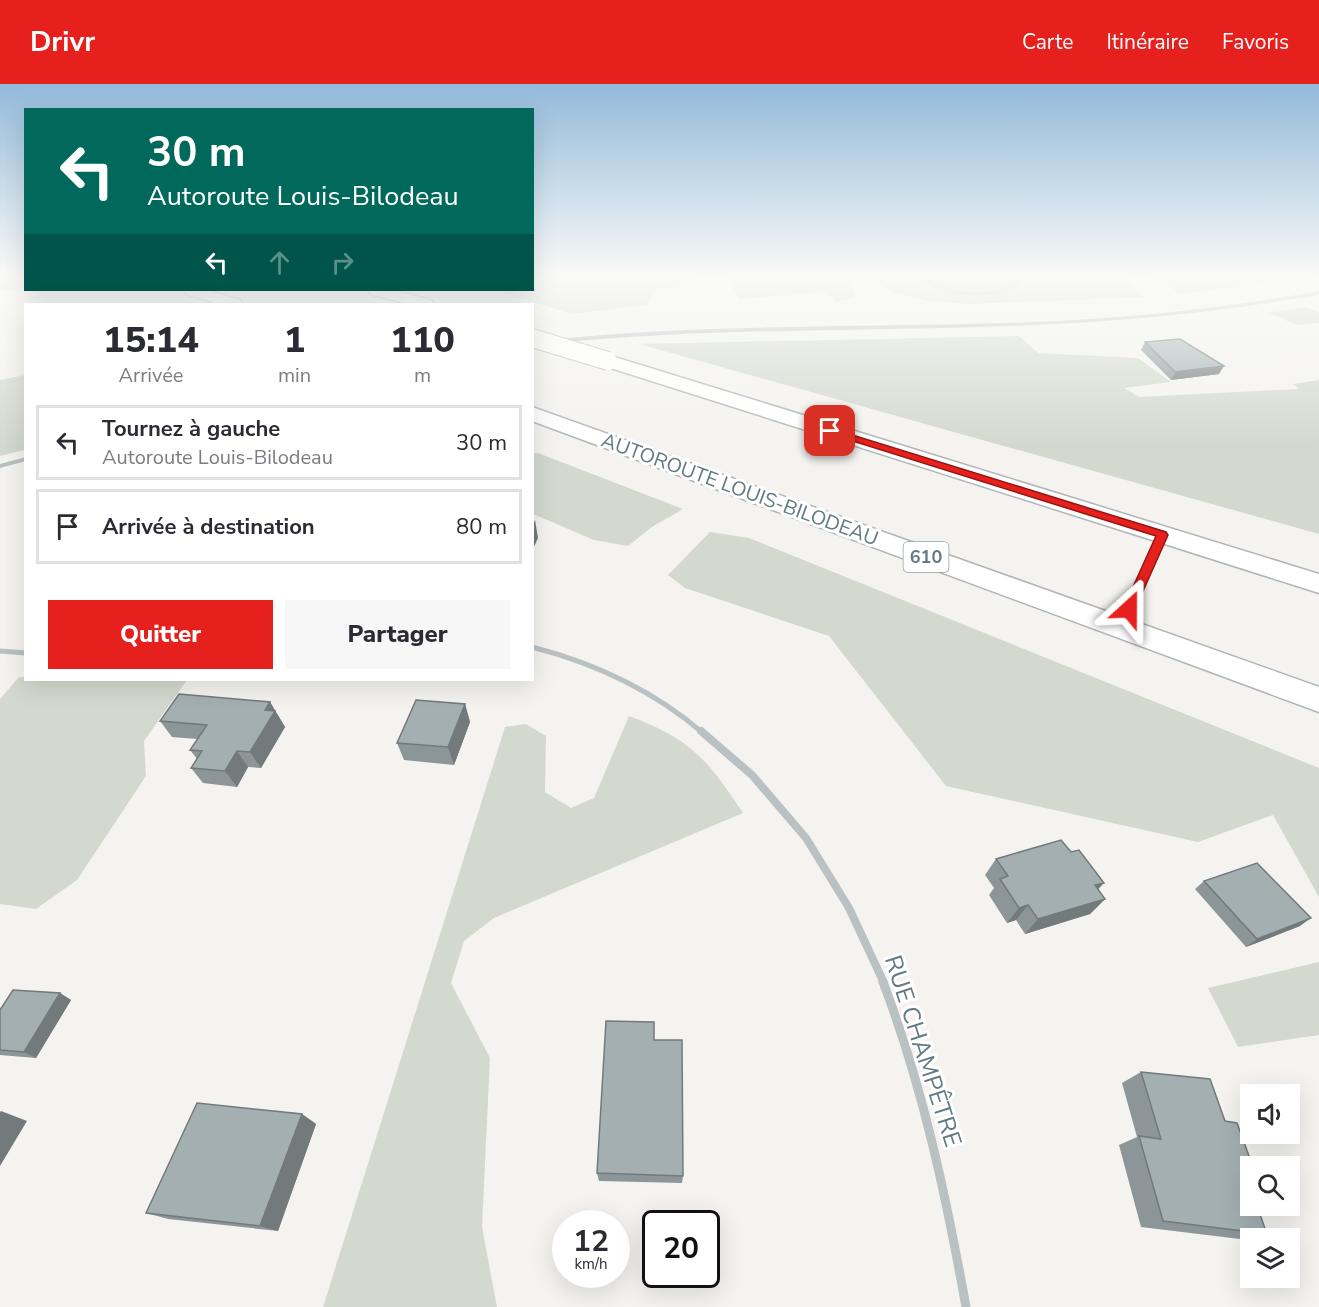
<!DOCTYPE html>
<html lang="fr">
<head>
<meta charset="utf-8">
<style>
	body { margin:0; font-family:"Nunito Sans",sans-serif; background:#f7f7f7; color:#2b2b33; height:100vh; display:flex; flex-direction:column; font-size:22px; white-space:nowrap }
	* { box-sizing:border-box; margin:0 }
	p { font-size:20px; color:#7c7c81 }
	.icon { flex:none; width:33px; height:33px; fill:none; stroke:currentColor; stroke-width:2; stroke-linecap:round; stroke-linejoin:round }
	.map { position:relative; flex:1; overflow:hidden }
	.drawer { position:absolute; left:24px; top:219px; width:510px; height:378px; display:flex; flex-direction:column; background:#fff; border-radius:0px; box-shadow:0 6px 24px #0002 }
	.drawer>* { flex:none }
	.top-card { position:absolute; left:24px; top:24px; width:510px; height:183px; border-radius:0px; box-shadow:0 6px 24px #0002; background:#00695c; color:#fff; overflow:hidden }
	.buttons { position:absolute; left:1240px; top:1000px; display:grid; gap:12px }
	.buttons a { display:grid; place-items:center; width:60px; height:60px; border-radius:0px; background:#fff; box-shadow:0 6px 24px #0002; font-size:30px }
	.speed { position:absolute; left:552px; top:1126px; display:flex; gap:12px; font-size:30px; font-weight:700; text-align:center }
	.speed>* { display:grid; place-content:center; width:78px; height:78px; border-radius:50%; background:#fff; box-shadow:0 6px 24px #0002; line-height:1 }
	.speed small { font-size:15px; font-weight:400 }
	.speed .limit { border:3px solid #111; border-radius:9px; background:#fff; color:#111 }
	.pin { position:absolute; display:grid; place-items:center; width:51px; height:51px; color:#fff; margin:-26px; border-radius:12px; box-shadow:0 3px 9px #0006 }
	.me { position:absolute; width:66px; margin:-33px; rotate:24deg; stroke-linejoin:round; filter:drop-shadow(0 0 4px #0008) }
	.turn { display:flex; align-items:center; gap:21px; height:126px; padding:0 24px; font-size:27px }
	.turn .icon { width:78px; height:78px; stroke-width:2.5 }
	.turn b { display:block; font-size:42px; line-height:51px }
	.lanes { display:flex; align-items:center; height:57px; padding:0 24px; background:#0003; justify-content:center; gap:30px; direction:ltr }
	.lanes .off { opacity:.35 }
	.eta { display:flex; justify-content:space-evenly; align-items:center; height:102px; text-align:center }
	.eta b { font-size:36px; font-weight:800; line-height:42px }
	.action { display:flex; gap:12px; margin-top:auto; padding:12px 24px }
	.action a { flex:1; height:69px; border-radius:0px; background:#e6211d; color:#fff; font-size:24px; font-weight:800; line-height:69px; text-align:center }
	.action a+a { background:#f7f7f7; color:#2b2b33 }
	ul { padding:0; list-style:none }
	li { display:flex; align-items:center; gap:18px; height:75px; margin:0 12px 9px; padding:0 12px; border:3px solid #e1e1e2; border-radius:0px }
	li div { flex:1 }
	li b { display:block; font-size:22px }
	li em { font-style:normal }
	header { display:flex; align-items:center; gap:36px; box-sizing:border-box; height:84px; padding:0 30px; background:#e6211d; color:#fff }
	header strong { font-size:28px }
	nav { display:flex; gap:33px; margin-inline-start:auto; font-size:21px }
	.map>svg:first-child { display:block }
</style>
</head>
<body>
<header>
<strong>Drivr</strong>
<nav><a>Carte</a><a>Itinéraire</a><a>Favoris</a></nav>
</header>
<div class="map">
<svg width="1319" height="1223" viewBox="0 0 1319 1223">
	<rect width="100%" height="100%" fill="#f4f3ef"/>
	<path fill="#d4d9cf" d="M 16,190 L 25,190 L 25,204 L 0,206 L 0,194 Z
		M 533,190 L 699,190 L 681,202 L 654,206 L 647,221 L 572,230 L 494,206 L 532,206 Z
		M 725,190 C 763,189 802,196 839,190 L 1319,190 L 1319,193 L 1180,210 L 1152,191 L 1122,195 L 1145,213 L 970,220 L 927,217 L 892,208 L 871,195 L 851,198 L 856,212 L 836,218 L 825,208 L 739,215 Z
		M 1305,223 L 1319,228 L 1319,239 L 1297,241 L 1268,229 Z
		M 1019,252 L 1038,269 L 1138,274 L 1171,298 L 1124,304 L 1139,313 L 1299,305 L 1293,300 L 1319,296 L 1319,450 L 639,260 Z
		M 25,291 L 25,366 L 0,372 L 0,296 Z
		M 533,369 L 538,369 L 683,425 L 652,443 L 628,462 L 594,456 L 533,430 Z
		M 710,448 L 749,454 L 1319,684 L 1319,813 L 1273,731 L 1198,758 L 946,702 L 829,552 L 685,504 L 668,491 Z
		M 19,593 L 25,593 L 26,596 L 187,596 L 144,657 L 146,692 L 77,796 L 36,825 L 0,820 L 0,615 Z
		M 629,632 C 691,655 708,676 743,729 L 494,834 L 464,857 L 451,899 L 490,974 L 482,1143 L 497,1223 L 323,1223 L 505,643 L 526,640 L 546,652 L 545,708 L 571,724 L 594,714 Z
		M 1319,878 L 1319,951 L 1238,963 L 1208,904 Z"/>
	<g fill="none" stroke-linecap="round" stroke-linejoin="round">
		<path fill="#b1c3c4" fill-rule="evenodd" d="M 917,190 C 925,190 934,199 942,202 C 969,213 1003,211 1024,190 L 1029,190 C 1026,193 1022,198 1019,200 C 993,219 936,214 917,190 Z"/>
		<g stroke="#b0b5b7" stroke-width="3">
			<path id="motorway" d="M 184,206 L 207,206 L 240,216 L 243,220 L 219,220 L 186,210 Z
				M 368,206 L 393,206 L 431,216 L 434,220 L 408,220 L 370,210 Z
				M 608,271 L 1319,490 L 1319,509 L 601,281 L 598,277 L 601,273 Z
				M 532,323 L 1319,603 L 1319,628 L 532,337 Z"/>
		</g>
		<path stroke="#bac1c3" stroke-width="3" d="M 1160,455 L 1161,453"/>
		<path stroke="#bac1c3" stroke-width="4.5" d="M 1123,538 L 1161,454"/>
		<path stroke="#bac1c3" stroke-width="5" d="M 532,563 C 594,579 654,607 703,649
			M 0,567 L 26,569"/>
		<path stroke="#bac1c3" stroke-width="8" d="M 701,647 L 752,691 L 806,754 L 849,824 L 884,899"/>
		<path stroke="#bac1c3" stroke-width="9" d="M 883,898 C 923,1003 946,1112 966,1223"/>
		<path fill="#bac1c3" fill-rule="evenodd" d="M 1319,207 L 1319,211 C 1225,227 1130,237 1034,241 C 875,248 716,243 557,259 L 554,257 L 557,255 C 716,239 875,244 1034,238 C 1130,234 1225,224 1319,207 Z
			M 26,373 L 26,377 L 0,384 L 0,380 Z"/>
		<use href="#motorway" fill="#fff" fill-rule="evenodd"/>
		<g stroke="#b0b5b7" stroke-width="20" stroke-linecap="butt">
			<path id="motorway-bridge" d="M 532,254 L 608,277"/>
		</g>
		<use href="#motorway-bridge" stroke="#fff" stroke-width="18"/>
	</g>
	<path fill="#8c9698" d="M 1145,258 L 1219,290 L 1171,296 L 1141,266 Z
		M 270,618 L 285,643 L 261,684 L 248,683 L 237,703 L 203,699 L 191,684 L 197,675 L 190,666 L 197,655 L 172,653 L 160,637 Z
		M 465,620 L 470,638 L 454,681 L 404,676 L 397,659 Z
		M 996,775 L 1098,805 L 1105,815 L 1090,830 L 1025,850 L 1016,836 L 1007,839 L 989,811 L 994,804 L 985,791 Z
		M 1204,797 L 1300,842 L 1246,863 L 1195,805 Z
		M 60,909 L 71,916 L 36,974 L 0,971 L 0,926 Z
		M 654,956 L 683,1092 L 682,1099 L 599,1097 L 597,1089 Z
		M 1141,988 L 1251,1083 L 1251,1122 L 1267,1150 L 1240,1155 L 1141,1143 L 1119,1061 L 1137,1053 L 1122,999 Z
		M 302,1030 L 316,1040 L 278,1147 L 168,1135 L 146,1129 Z"/>
	<path fill="#727a7c" d="M 1224,282 L 1219,290 L 1171,296 L 1175,288 Z
		M 535,436 L 538,454 L 532,467 L 532,442 Z
		M 270,618 L 285,643 L 261,684 L 250,668 L 265,626 Z
		M 465,620 L 470,638 L 454,681 L 448,663 Z
		M 237,667 L 248,683 L 237,703 L 225,687 Z
		M 1104,799 L 1090,814 L 1095,801 Z
		M 1105,815 L 1090,830 L 1025,850 L 1038,835 Z
		M 1028,821 L 1016,836 L 1007,839 L 1019,824 Z
		M 1311,834 L 1300,842 L 1246,863 L 1257,855 Z
		M 60,909 L 71,916 L 36,974 L 24,968 Z
		M 1,1027 L 27,1037 L 0,1082 L 0,1028 Z
		M 302,1030 L 316,1040 L 278,1147 L 260,1142 Z"/>
	<path fill="#a3afb1" stroke="#727a7c" stroke-width="1.5" d="M 1180,255 L 1224,282 L 1175,288 L 1145,258 Z
		M 179,610 L 270,618 L 265,626 L 275,627 L 250,668 L 237,667 L 225,687 L 191,684 L 202,667 L 190,666 L 207,641 L 160,637 Z
		M 416,616 L 465,620 L 448,663 L 397,659 Z
		M 1061,756 L 1071,768 L 1079,766 L 1104,799 L 1095,801 L 1105,815 L 1038,835 L 1028,821 L 1019,824 L 1000,795 L 1008,792 L 996,775 Z
		M 1257,779 L 1311,834 L 1257,855 L 1204,797 Z
		M 13,906 L 60,909 L 24,968 L 0,966 L 0,926 Z
		M 606,937 L 654,938 L 654,956 L 682,956 L 683,1092 L 597,1089 Z
		M 1141,988 L 1210,995 L 1225,1037 L 1237,1039 L 1253,1083 L 1251,1083 L 1251,1122 L 1257,1122 L 1267,1150 L 1163,1137 L 1139,1052 L 1161,1055 Z
		M 197,1019 L 302,1030 L 260,1142 L 146,1129 Z"/>
	<linearGradient id="sky" x2="0" y2="1"><stop stop-color="#92bada"/><stop offset="0.53" stop-color="#fafaf8"/><stop offset="1" stop-color="#fafaf8" stop-opacity="0"/></linearGradient>
	<rect width="1319" height="361" fill="url(#sky)"/>
	<path fill="#e6211d" stroke="#961513" stroke-width="1.5" d="M 827,345 L 833,345 L 1166,448 L 1168,451 L 1135,525 L 1129,529 L 1123,525 L 1156,452 L 827,349 Z"/>
	<g text-anchor="middle" stroke-width="6" stroke-linejoin="round" paint-order="stroke">
		<rect fill="#fff" stroke="#91a2a7" stroke-width="1.5" x="903.5" y="458" width="45" height="30" rx="4.5"/>
		<g font-size="18" font-weight="bold" fill="#627a81">
			<text x="926" y="479">610</text>
		</g>
		<g font-size="20" fill="#627a81" stroke="#fff">
			<text transform="translate(740 405) rotate(20)" y="7">AUTOROUTE LOUIS-BILODEAU</text>
		</g>
		<g font-size="24" fill="#627a81" stroke="#fff">
			<text transform="translate(923 967) rotate(72)" y="8">RUE CHAMPÊTRE</text>
		</g>
	</g>
</svg>
<div class="buttons">
<a><svg class="icon" aria-label="sound" viewBox="0 0 24 24"><path d="M4 9h4l5-4v14l-5-4H4zM17 9q2 3 0 6"/></svg></a>
<a><svg class="icon" aria-label="search" viewBox="0 0 24 24"><circle cx="10" cy="10" r="6"/><path d="M15 15l6 6"/></svg></a>
<a><svg class="icon" aria-label="layers" viewBox="0 0 24 24"><path d="M12 4l9 5-9 5-9-5zM3 14l9 5 9-5"/></svg></a>
</div>
<div class="speed"><div>12<small>km/h</small></div><div class="limit">20</div></div>
<div class="pin" style="left:830px;top:347px;background:#d93025"><svg class="icon" aria-label="arrive" viewBox="0 0 24 24"><path d="M6 21V4h12l-3 4 3 4H6"/></svg></div>
<svg class="me" style="left:1129px;top:525px" viewBox="-20 -20 40 40"><path d="M0-17L14 15 0 8-14 15z" fill="#e6211d" stroke="#fff" stroke-width="4"/></svg>
<div class="top-card">
<div class="turn"><svg class="icon" aria-label="left" viewBox="0 0 24 24"><path d="M17 20v-9H6M10 6l-5 5 5 5"/></svg><div><b>30 m</b>Autoroute Louis-Bilodeau</div></div>
<div class="lanes"><svg class="icon" aria-label="left" viewBox="0 0 24 24"><path d="M17 20v-9H6M10 6l-5 5 5 5"/></svg><svg class="icon off" aria-label="ahead" viewBox="0 0 24 24"><path d="M12 20V5M6 11l6-6 6 6"/></svg><svg class="icon off" aria-label="right" viewBox="0 0 24 24"><path d="M7 20v-9h11M14 6l5 5-5 5"/></svg></div>
</div>
<section class="drawer">
<div class="eta">
<div><b>15:14</b><p>Arrivée</p></div>
<div><b>1</b><p>min</p></div>
<div><b>110</b><p>m</p></div>
</div>
<ul>
<li><svg class="icon" aria-label="left" viewBox="0 0 24 24"><path d="M17 20v-9H6M10 6l-5 5 5 5"/></svg><div><b>Tournez à gauche</b><p>Autoroute Louis-Bilodeau</p></div><em>30 m</em></li>
<li><svg class="icon" aria-label="arrive" viewBox="0 0 24 24"><path d="M6 21V4h12l-3 4 3 4H6"/></svg><div><b>Arrivée à destination</b></div><em>80 m</em></li>
</ul>
<div class="action"><a>Quitter</a><a>Partager</a></div>
</section>
</div>
</body>
</html>
